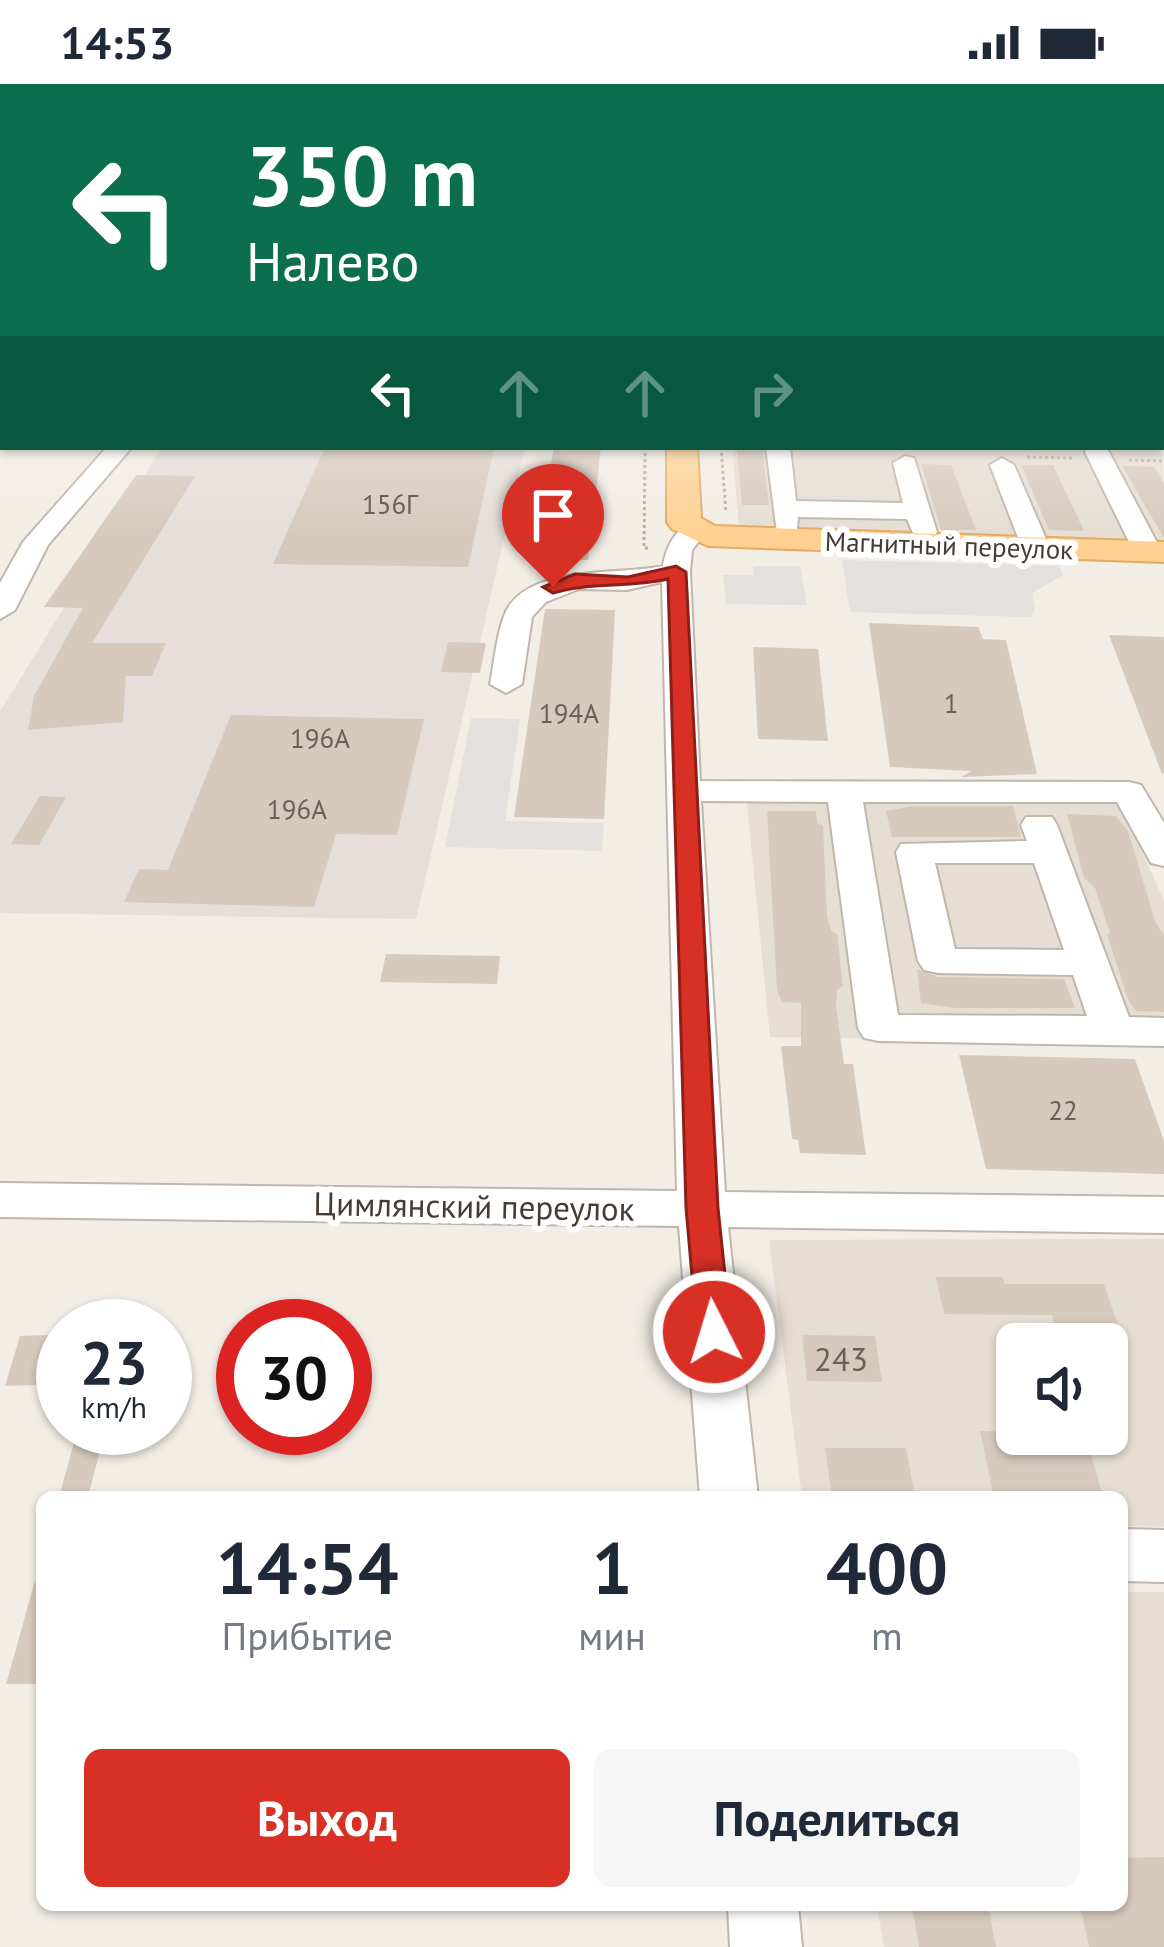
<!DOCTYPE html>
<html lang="ru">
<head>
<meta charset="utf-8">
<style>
	body { margin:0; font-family:"PT Sans",sans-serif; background:#f6f6f7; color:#1f2937; height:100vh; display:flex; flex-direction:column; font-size:45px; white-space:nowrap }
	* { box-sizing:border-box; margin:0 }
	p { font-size:39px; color:#747a83 }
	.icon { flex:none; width:66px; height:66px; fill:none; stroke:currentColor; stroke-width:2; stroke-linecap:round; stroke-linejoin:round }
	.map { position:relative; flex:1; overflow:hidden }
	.drawer { position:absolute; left:36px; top:1407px; width:1092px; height:420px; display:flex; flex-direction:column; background:#fff; border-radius:18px; box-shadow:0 3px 9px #0004 }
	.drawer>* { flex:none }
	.guide { position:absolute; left:0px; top:0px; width:1164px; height:366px; box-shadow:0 3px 9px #0004; background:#0b6e4f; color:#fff; overflow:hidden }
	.buttons { position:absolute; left:996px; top:1239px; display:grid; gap:24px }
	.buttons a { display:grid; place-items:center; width:132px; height:132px; border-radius:18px; background:#fff; box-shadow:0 3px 9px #0004; font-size:60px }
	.speed { position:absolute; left:36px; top:1215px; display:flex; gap:24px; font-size:60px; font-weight:700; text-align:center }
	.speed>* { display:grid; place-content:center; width:156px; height:156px; border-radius:50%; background:#fff; box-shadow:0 3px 9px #0004; line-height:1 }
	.speed small { font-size:30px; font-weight:400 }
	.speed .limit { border:18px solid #d22; background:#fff; color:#111 }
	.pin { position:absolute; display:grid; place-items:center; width:102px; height:102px; color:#fff; margin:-123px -51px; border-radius:50% 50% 50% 0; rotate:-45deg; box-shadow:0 0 12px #0007 }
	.pin .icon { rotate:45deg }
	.me { position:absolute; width:132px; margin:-66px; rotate:355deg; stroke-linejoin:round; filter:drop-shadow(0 0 9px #0008) }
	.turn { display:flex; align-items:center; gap:42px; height:252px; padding:0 48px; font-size:54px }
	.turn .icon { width:156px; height:156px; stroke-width:2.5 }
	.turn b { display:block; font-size:84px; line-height:102px }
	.lanes { display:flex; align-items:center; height:114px; padding:0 48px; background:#0003; justify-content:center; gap:60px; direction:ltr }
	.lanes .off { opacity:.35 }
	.eta { display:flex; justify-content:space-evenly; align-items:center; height:204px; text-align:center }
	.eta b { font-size:72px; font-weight:700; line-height:84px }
	.button { display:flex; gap:24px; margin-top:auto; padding:24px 48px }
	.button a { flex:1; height:138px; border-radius:18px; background:#d93025; color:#fff; font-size:48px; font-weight:700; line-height:138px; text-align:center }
	.button a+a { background:#f6f6f7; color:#1f2937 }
	.status { display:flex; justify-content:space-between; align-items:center; height:84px; padding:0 60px; background:#fff; direction:ltr }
	.status svg { height:33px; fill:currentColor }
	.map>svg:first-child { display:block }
</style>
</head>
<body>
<div class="status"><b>14:53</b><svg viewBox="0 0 49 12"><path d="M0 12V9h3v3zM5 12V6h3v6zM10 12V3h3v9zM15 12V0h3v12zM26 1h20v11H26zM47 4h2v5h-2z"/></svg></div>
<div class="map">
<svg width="1164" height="1863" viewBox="0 0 1164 1863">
	<rect width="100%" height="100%" fill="#f2ede5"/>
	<path fill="#e6ded3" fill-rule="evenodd" d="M 1161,188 L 1164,463 L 740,452 L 732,363 L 1161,363 Z
		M 745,699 L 1114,704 L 1164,817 L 1164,959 L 770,953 Z
		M 1164,1155 L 1164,1443 L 1122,1442 L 1122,1413 L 802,1413 L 769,1156 ZM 1017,1260 L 1107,1260 L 1107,1350 L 1017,1350 Z
		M 1122,1508 L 1164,1508 L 1164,1863 L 884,1863 L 877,1821 L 1122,1821 Z"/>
	<path fill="#e5deda" d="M 162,363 L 525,363 L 416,835 L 0,829 L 0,628 Z"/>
	<path fill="#e3e0dd" d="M 842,476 L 1059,482 L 1063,491 L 1032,509 L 1035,524 L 1031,533 L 850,528 Z
		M 753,482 L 800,482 L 807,521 L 726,520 L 723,491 L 754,491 Z
		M 471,634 L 520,635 L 505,737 L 604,739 L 602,767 L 445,763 Z"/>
	<path fill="#d7cabd" d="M 325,363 L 494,363 L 468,483 L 273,480 Z
		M 554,363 L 601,363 L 588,476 L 535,474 Z
		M 737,363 L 762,363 L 769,421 L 742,421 Z
		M 921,380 L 951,381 L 976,446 L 941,446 Z
		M 1021,381 L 1053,381 L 1084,447 L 1049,446 Z
		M 1122,382 L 1154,383 L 1164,399 L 1164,454 Z
		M 136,391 L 195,392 L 92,559 L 166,559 L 152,592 L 126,592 L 123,638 L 28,646 L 34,612 L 83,524 L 44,523 Z
		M 545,525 L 615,526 L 604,735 L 514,733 Z
		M 869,539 L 978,543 L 983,555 L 1006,556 L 1037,690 L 961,693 L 971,687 L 890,683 Z
		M 1109,551 L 1164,553 L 1164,689 L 1162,690 Z
		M 448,558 L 486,559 L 480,589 L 441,588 Z
		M 753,563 L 818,565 L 828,657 L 758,655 Z
		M 231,631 L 424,635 L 397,751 L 336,750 L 314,823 L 124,818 L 139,785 L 168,786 Z
		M 40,712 L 66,713 L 39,761 L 11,760 Z
		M 914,722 L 1013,722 L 1021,753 L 892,753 L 886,727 Z
		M 767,727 L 816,727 L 817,739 L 823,742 L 827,832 L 831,847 L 837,850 L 843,902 L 837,906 L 836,922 L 844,980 L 853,980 L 866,1071 L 800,1069 L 798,1056 L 792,1055 L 781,962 L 801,962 L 801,919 L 782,918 L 777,906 Z
		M 1067,730 L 1116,732 L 1128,747 L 1156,840 L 1164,850 L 1164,928 L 1136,927 L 1128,915 L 1107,851 L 1110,849 L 1095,804 L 1084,794 Z
		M 386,870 L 500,872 L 497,900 L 380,898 Z
		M 917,885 L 938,893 L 1064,895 L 1075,924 L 954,924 L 921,919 Z
		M 959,971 L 1135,975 L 1164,1057 L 1164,1090 L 986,1085 Z
		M 936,1193 L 1003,1193 L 1004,1200 L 1104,1200 L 1121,1250 L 1057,1249 L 1052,1231 L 944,1230 Z
		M 52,1251 L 38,1301 L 5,1302 L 20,1252 Z
		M 802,1251 L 875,1252 L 882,1298 L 807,1297 Z
		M 78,1344 L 106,1344 L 88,1413 L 59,1413 Z
		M 980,1347 L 1085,1350 L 1103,1413 L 994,1413 Z
		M 825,1364 L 906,1364 L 915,1413 L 832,1413 Z
		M 35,1497 L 42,1498 L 39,1600 L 6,1600 Z
		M 1164,1773 L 1164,1863 L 1089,1863 L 1080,1821 L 1122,1821 L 1122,1774 Z
		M 912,1821 L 988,1821 L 996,1863 L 919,1863 Z"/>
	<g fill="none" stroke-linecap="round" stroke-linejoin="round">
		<g stroke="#c1b6ab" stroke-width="4">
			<path id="minor" d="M 1161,202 L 1164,202 L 1164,214 L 1161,214 Z
				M 0,218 L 3,218 L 3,230 L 0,230 Z
				M 3,250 L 3,264 L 0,265 L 0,251 Z
				M 1161,260 L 1164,260 L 1164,272 L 1161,272 Z
				M 3,303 L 3,319 L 0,320 L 0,304 Z
				M 107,363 L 132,363 L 48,461 L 15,526 L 0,535 L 0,499 L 23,458 Z
				M 766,363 L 790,363 L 796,417 L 903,419 L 893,379 L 905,372 L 914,374 L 937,448 L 933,454 L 915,454 L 907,435 L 798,433 L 796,457 L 778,457 Z
				M 1088,363 L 1106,363 L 1109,368 L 1162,468 L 1158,474 L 1148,476 L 1134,468 L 1085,368 Z
				M 1002,374 L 1014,381 L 1050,464 L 1046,470 L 1036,472 L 1022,464 L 990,381 Z
				M 694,439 L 707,447 L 692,466 L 690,487 L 700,697 L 1129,698 L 1141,701 L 1164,739 L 1164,782 L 1151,779 L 1117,718 L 863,718 L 898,931 L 1087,932 L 1073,891 L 938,889 L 924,886 L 918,877 L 896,768 L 901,760 L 1027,757 L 1021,741 L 1026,733 L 1052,733 L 1057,741 L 1129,933 L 1164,934 L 1164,962 L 879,957 L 864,954 L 858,944 L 828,718 L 701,717 L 725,1108 L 1164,1113 L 1164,1149 L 728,1143 L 758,1413 L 700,1413 L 679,1142 L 0,1133 L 0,1099 L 677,1107 L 662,498 L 627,506 L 579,505 L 546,518 L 532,533 L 522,600 L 506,609 L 490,600 C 494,579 496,556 503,535 C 520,479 617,492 663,482 C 666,463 675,444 694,439 ZM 935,779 L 1034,779 L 1064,866 L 955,865 Z
				M 1122,1445 L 1164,1446 L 1164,1498 L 1122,1497 Z
				M 728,1821 L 798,1821 L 802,1863 L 730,1863 Z"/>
		</g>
		<g stroke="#e3ab62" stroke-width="4">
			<path id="major" d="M 667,363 L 697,363 L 701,434 L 715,442 L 1164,458 L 1164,478 L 708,462 L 672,445 L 667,438 Z"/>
		</g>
		<path stroke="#c0ad99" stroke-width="3" stroke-dasharray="3 3" stroke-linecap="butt" d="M 645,363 L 644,464 L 651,464
			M 721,363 L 726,429
			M 1027,373 L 1075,374
			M 1129,376 L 1164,377"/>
		<use href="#minor" fill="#fff" fill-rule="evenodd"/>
		<use href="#major" fill="#fed193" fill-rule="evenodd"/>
	</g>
	<linearGradient id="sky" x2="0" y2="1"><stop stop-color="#8bc3eb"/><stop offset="0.42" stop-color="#f9f7f3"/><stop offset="1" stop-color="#f9f7f3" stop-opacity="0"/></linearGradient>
	<rect width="1164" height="449" fill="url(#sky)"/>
	<path fill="#d93025" stroke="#8d1f18" stroke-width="3" d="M 676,482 L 686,488 L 718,1124 L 731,1248 L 726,1257 L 714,1261 L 702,1257 L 697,1248 L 686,1124 L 668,495 C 629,504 590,498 553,509 L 543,503 L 575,490 L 628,493 Z"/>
	<g text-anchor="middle" stroke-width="12" stroke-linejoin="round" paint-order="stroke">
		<g font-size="27" fill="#6a6057">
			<text x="390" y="430">156Г</text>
			<text x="951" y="629">1</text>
			<text x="569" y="639">194А</text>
			<text x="320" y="664">196А</text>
			<text x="297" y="735">196А</text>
			<text x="1063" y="1036">22</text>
		</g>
		<g font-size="27" fill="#453c35" stroke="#fff">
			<text transform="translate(949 462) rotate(2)" y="9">Магнитный переулок</text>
		</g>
		<g font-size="33" fill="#453c35" stroke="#fff">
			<text transform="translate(474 1122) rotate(1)" y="12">Цимлянский переулок</text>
		</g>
		<g font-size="33" fill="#6a6057">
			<text x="841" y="1287">243</text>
		</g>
	</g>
</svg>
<div class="buttons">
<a><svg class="icon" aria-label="sound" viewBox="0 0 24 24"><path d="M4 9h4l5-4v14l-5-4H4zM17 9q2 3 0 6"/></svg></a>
</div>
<div class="speed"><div>23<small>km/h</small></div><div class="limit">30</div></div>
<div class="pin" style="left:553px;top:503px;background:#d93025"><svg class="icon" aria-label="arrive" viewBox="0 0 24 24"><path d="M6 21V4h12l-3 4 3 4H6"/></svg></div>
<svg class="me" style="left:714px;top:1248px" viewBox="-20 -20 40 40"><circle r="17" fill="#d93025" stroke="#fff" stroke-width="3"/><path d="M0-11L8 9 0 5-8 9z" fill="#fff"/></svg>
<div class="guide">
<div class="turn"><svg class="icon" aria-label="left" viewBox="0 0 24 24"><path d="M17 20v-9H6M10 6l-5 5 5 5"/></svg><div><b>350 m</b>Налево</div></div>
<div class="lanes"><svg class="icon" aria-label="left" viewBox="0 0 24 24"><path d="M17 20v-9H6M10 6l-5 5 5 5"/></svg><svg class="icon off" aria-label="ahead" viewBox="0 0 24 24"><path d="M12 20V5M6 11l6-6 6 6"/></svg><svg class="icon off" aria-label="ahead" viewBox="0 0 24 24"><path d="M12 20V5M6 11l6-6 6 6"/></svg><svg class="icon off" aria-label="right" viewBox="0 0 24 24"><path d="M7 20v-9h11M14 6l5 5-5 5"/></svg></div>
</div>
<section class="drawer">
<div class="eta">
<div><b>14:54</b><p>Прибытие</p></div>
<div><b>1</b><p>мин</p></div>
<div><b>400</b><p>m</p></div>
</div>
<div class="button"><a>Выход</a><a>Поделиться</a></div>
</section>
</div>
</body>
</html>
